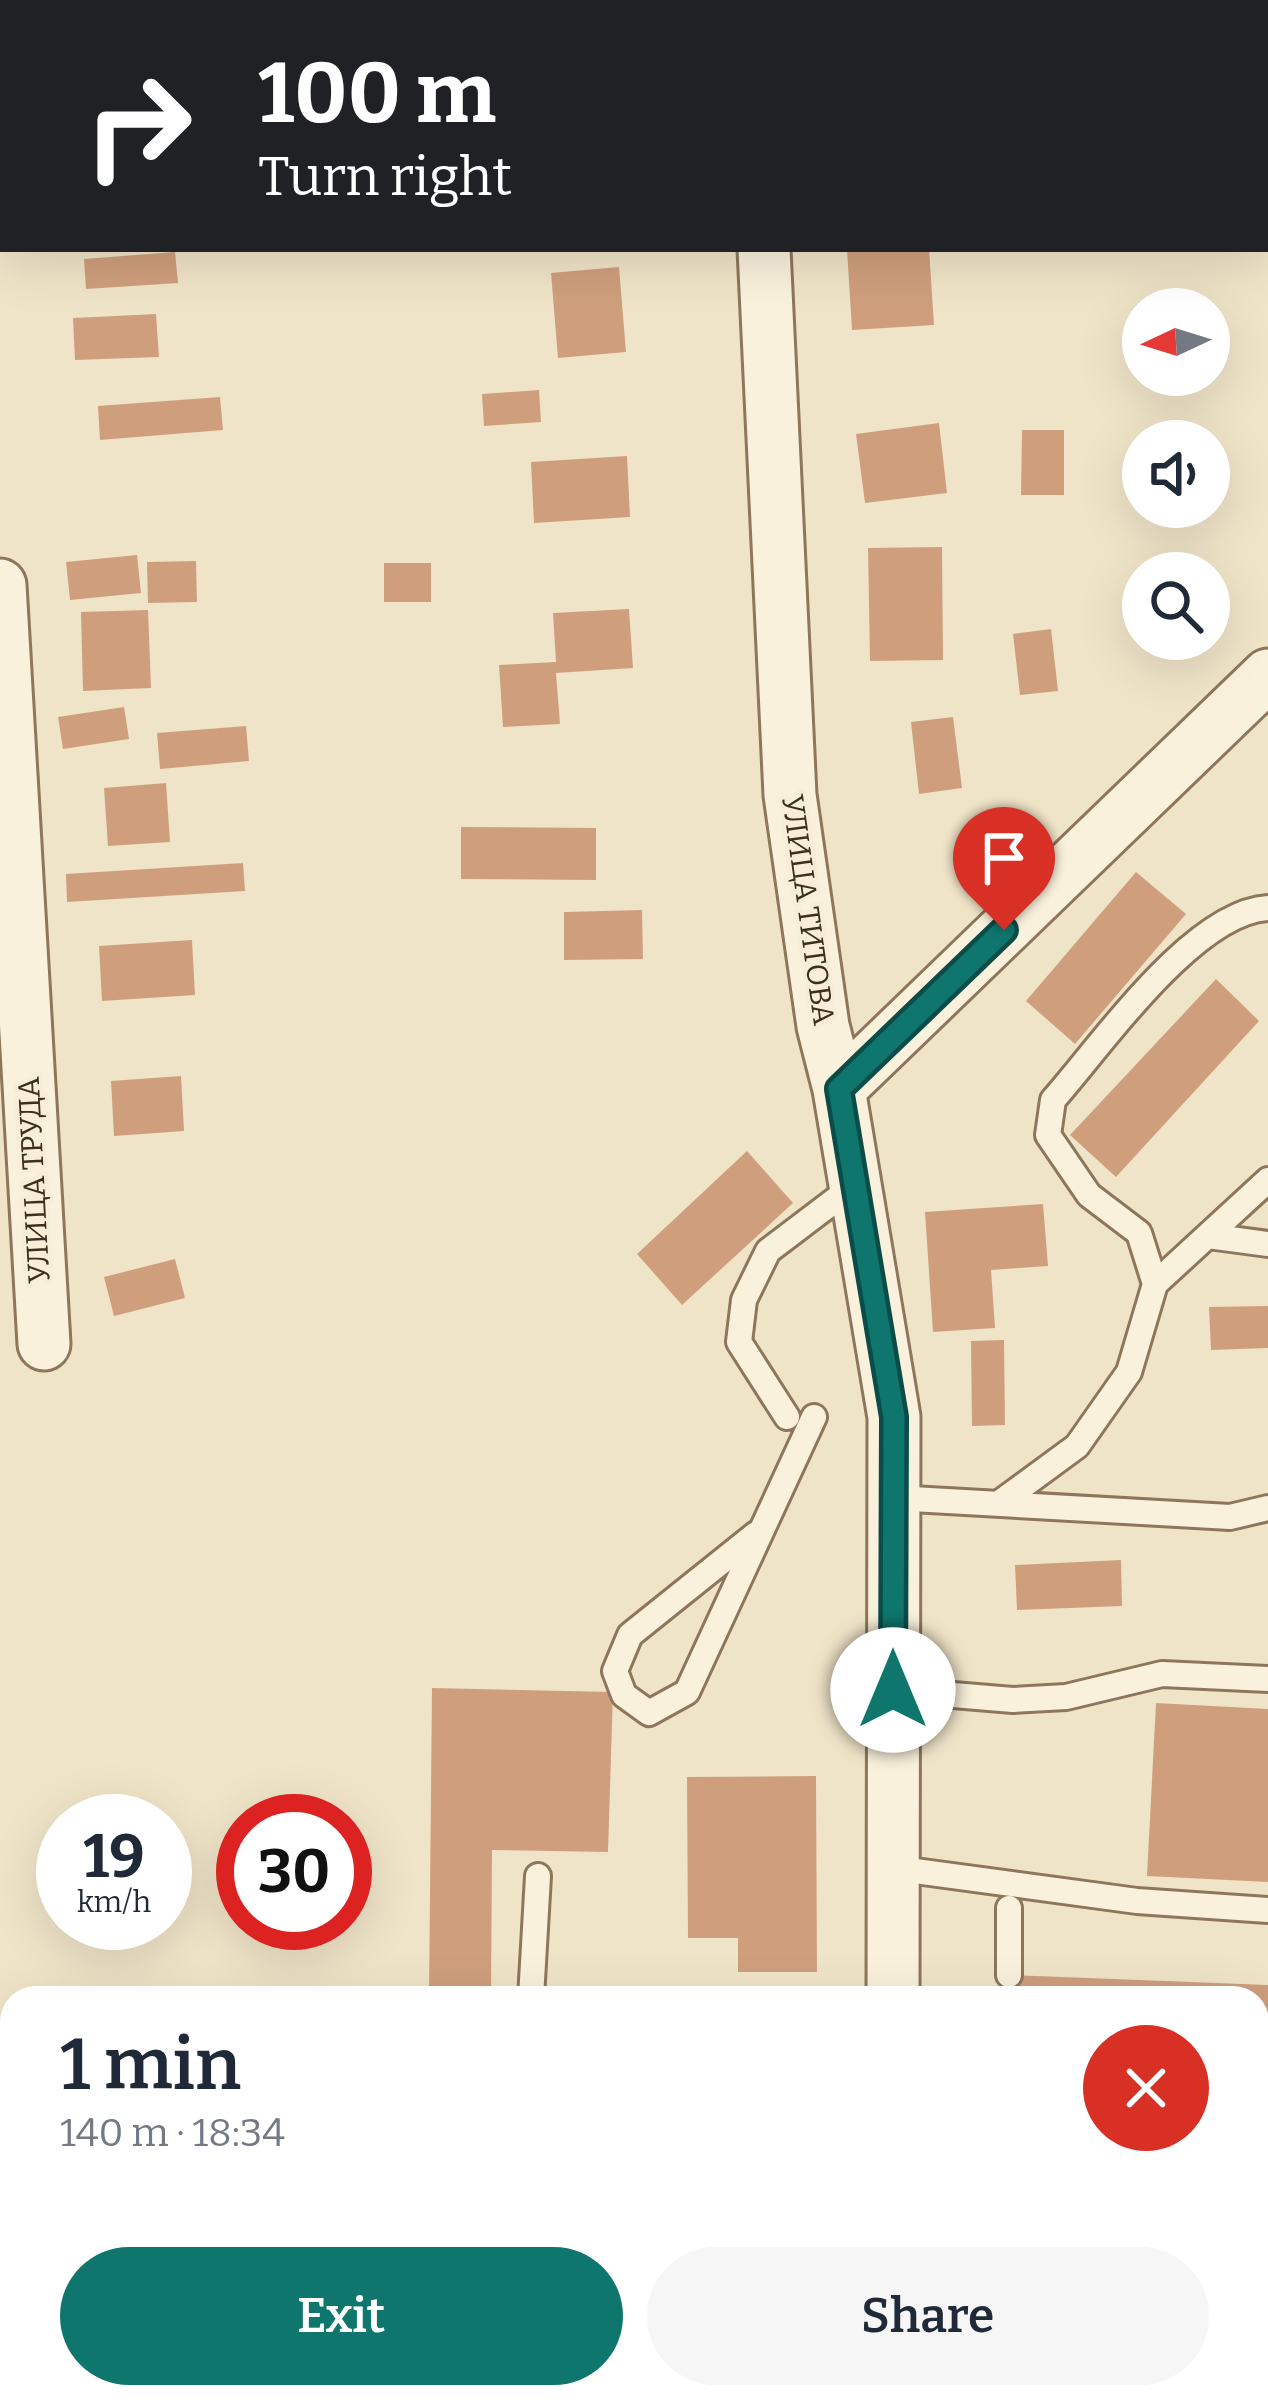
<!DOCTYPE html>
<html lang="en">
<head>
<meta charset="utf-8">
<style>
	body { margin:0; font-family:Bitter,serif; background:#f6f6f7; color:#1f2937; height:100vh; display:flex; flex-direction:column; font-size:45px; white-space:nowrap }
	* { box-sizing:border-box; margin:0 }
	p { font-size:39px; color:#747a83 }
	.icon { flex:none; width:66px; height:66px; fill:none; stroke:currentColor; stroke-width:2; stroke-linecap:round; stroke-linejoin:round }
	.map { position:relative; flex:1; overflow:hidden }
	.side { position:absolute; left:0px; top:1986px; width:1269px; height:423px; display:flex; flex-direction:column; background:#fff; border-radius:36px 36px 0 0; box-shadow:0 12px 48px #0002 }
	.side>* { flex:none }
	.banner { position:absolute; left:0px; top:0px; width:1269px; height:252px; box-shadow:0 12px 48px #0002; background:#202124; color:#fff; overflow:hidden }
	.needle { width:78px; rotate:266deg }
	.tools { position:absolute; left:1122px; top:288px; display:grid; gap:24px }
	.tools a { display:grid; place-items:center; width:108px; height:108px; border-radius:50%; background:#fff; box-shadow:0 12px 48px #0002; font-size:60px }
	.speed { position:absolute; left:36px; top:1794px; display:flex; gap:24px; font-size:60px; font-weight:700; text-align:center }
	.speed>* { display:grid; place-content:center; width:156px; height:156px; border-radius:50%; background:#fff; box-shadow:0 12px 48px #0002; line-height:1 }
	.speed small { font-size:30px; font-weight:400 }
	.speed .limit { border:18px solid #d22; background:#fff; color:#111 }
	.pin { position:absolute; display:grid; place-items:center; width:102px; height:102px; color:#fff; margin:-123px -51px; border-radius:50% 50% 50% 0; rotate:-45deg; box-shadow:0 0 12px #0007 }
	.pin .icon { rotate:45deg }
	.me { position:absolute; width:132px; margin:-66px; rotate:0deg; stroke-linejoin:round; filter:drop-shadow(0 0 9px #0008) }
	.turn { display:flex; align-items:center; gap:42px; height:252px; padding:0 60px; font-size:54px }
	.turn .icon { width:156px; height:156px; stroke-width:2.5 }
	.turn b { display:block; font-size:84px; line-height:102px }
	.round { display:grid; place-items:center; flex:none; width:126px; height:126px; border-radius:63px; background:#f6f6f7 }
	.overview { display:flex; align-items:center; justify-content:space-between; height:204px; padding:0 60px }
	h1 { font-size:72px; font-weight:600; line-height:90px }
	.button { display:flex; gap:24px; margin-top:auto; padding:24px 60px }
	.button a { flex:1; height:138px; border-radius:72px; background:#0f766e; color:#fff; font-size:48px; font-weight:600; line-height:138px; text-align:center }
	.button a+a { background:#f6f6f7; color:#1f2937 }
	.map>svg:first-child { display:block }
</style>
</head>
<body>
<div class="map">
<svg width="1268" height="2407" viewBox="0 0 1268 2407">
	<rect width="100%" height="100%" fill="#f0e4c8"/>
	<path fill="#c9cf9b" d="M 1268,2269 L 1268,2407 L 1213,2407 L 1214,2397 L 1257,2397 L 1257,2278 Z"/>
	<path fill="#cf9f7d" d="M 847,249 L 929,249 L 934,325 L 852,330 Z
		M 175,252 L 178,283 L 86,289 L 84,259 Z
		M 619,267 L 626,352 L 558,358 L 551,273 Z
		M 156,314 L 159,357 L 75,360 L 73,318 Z
		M 539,390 L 541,422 L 484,426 L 482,394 Z
		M 220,397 L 223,430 L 100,440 L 98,406 Z
		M 939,423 L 947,493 L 865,503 L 856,434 Z
		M 1022,430 L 1064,430 L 1064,495 L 1021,495 Z
		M 627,456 L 630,517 L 534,523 L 531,462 Z
		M 942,547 L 943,660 L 870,661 L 868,548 Z
		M 137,555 L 141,593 L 70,600 L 66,562 Z
		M 196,561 L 197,602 L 148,603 L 147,562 Z
		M 384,563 L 431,563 L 431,602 L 384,602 Z
		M 629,609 L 633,668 L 556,673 L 560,724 L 503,727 L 499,665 L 556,662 L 553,613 Z
		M 148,610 L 151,688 L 83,691 L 81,612 Z
		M 1051,629 L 1058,691 L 1020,695 L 1013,634 Z
		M 124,707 L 129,739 L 63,749 L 58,717 Z
		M 953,717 L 962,788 L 919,794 L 911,722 Z
		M 246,726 L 249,761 L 160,769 L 157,733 Z
		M 166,783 L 170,842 L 108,846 L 104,788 Z
		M 461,827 L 596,828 L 596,880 L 461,879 Z
		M 243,863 L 245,891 L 67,902 L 66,874 Z
		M 1136,872 L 1186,914 L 1075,1044 L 1026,1001 Z
		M 642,910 L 643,959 L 564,960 L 564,912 Z
		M 192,940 L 195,995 L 102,1001 L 99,946 Z
		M 1216,979 L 1259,1021 L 1116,1177 L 1070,1135 Z
		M 181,1076 L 184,1131 L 114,1136 L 111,1081 Z
		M 747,1151 L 793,1203 L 682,1305 L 637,1254 Z
		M 1043,1204 L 1048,1266 L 991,1270 L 995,1328 L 933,1332 L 925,1212 Z
		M 175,1259 L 185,1298 L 114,1316 L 104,1277 Z
		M 1268,1306 L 1268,1348 L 1211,1350 L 1209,1307 Z
		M 1004,1340 L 1005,1425 L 972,1426 L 971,1341 Z
		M 1121,1560 L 1122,1606 L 1017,1610 L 1015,1565 Z
		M 432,1688 L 613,1692 L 608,1852 L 492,1850 L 491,1998 L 429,1998 Z
		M 1156,1703 L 1268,1709 L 1268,1882 L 1147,1876 Z
		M 816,1776 L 817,1972 L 738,1972 L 738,1938 L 688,1938 L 687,1777 Z
		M 1009,1975 L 1268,1985 L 1268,2072 L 1257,2071 L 1257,1998 L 1009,1998 Z
		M 417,2397 L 542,2397 L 542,2407 L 417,2407 Z"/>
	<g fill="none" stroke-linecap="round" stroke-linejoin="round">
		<g stroke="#8d765c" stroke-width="30">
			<path id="lane" d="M 1208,1236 L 1268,1244
				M 1155,1284 L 1268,1180
				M 787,1417 L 739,1342 L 744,1300 L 768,1251 L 855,1185
				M 894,1498 L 1230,1517 L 1268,1508
				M 998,1504 L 1077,1446 L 1129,1372 L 1155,1284 L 1139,1233 L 1089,1195 L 1048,1135 L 1053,1100 C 1101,1046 1193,912 1268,908
				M 756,1534 L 630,1635 L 615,1671 L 624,1695 L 649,1713 L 687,1692 L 814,1417
				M 893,1690 L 1013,1700 L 1066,1697 L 1162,1674 L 1268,1679
				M 893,1868 L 1137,1901 L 1268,1910
				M 1009,1908 L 1009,1975
				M 531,1998 L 538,1876
				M 1257,2136 L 1268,2131"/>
		</g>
		<g stroke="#8d765c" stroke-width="57">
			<path id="street" d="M 752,0 L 752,3
				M 764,249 L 790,795 L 823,1026 L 839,1089 L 894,1417 L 893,1998
				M 0,585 L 44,1344
				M 839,1089 L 1268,675
				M 891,2407 L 891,2397"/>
		</g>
		<use href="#lane" stroke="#faf1dc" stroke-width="24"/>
		<use href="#street" stroke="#faf1dc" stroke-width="51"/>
	</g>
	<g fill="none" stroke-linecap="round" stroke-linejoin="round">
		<g stroke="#0a4d48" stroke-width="30">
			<path id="route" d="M 893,1690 L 894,1417 L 839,1089 L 1004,930"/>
		</g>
		<use href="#route" stroke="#0f766e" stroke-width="21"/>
	</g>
	<g text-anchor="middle" stroke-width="9" stroke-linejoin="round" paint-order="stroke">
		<g font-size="30" fill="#3d2e20" stroke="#f7eed8">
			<text transform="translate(808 910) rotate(82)" y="10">УЛИЦА ТИТОВА</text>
			<text transform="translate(34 1180) rotate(-93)" y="10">УЛИЦА ТРУДА</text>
		</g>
	</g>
</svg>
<div class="tools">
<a><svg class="needle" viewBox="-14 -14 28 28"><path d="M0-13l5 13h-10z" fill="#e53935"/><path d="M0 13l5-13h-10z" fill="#747a83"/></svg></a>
<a><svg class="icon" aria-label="sound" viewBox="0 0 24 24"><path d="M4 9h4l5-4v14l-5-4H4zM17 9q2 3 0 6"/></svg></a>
<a><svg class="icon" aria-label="search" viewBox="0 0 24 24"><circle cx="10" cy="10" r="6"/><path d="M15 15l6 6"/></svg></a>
</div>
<div class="speed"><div>19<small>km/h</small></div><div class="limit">30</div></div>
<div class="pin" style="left:1004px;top:930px;background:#d93025"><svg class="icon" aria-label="arrive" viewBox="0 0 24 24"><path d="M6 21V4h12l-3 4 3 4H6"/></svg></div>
<svg class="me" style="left:893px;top:1690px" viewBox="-20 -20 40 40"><circle r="19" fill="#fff"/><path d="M0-13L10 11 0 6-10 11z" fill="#0f766e"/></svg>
<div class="banner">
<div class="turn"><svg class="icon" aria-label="right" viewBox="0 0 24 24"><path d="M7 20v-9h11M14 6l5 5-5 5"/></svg><div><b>100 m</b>Turn right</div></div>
</div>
<section class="side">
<div class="overview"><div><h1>1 min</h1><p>140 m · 18:34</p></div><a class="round" style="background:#d93025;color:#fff"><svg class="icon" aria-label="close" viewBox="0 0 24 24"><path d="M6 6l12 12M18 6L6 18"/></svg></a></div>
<div class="button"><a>Exit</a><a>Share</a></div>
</section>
</div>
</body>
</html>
